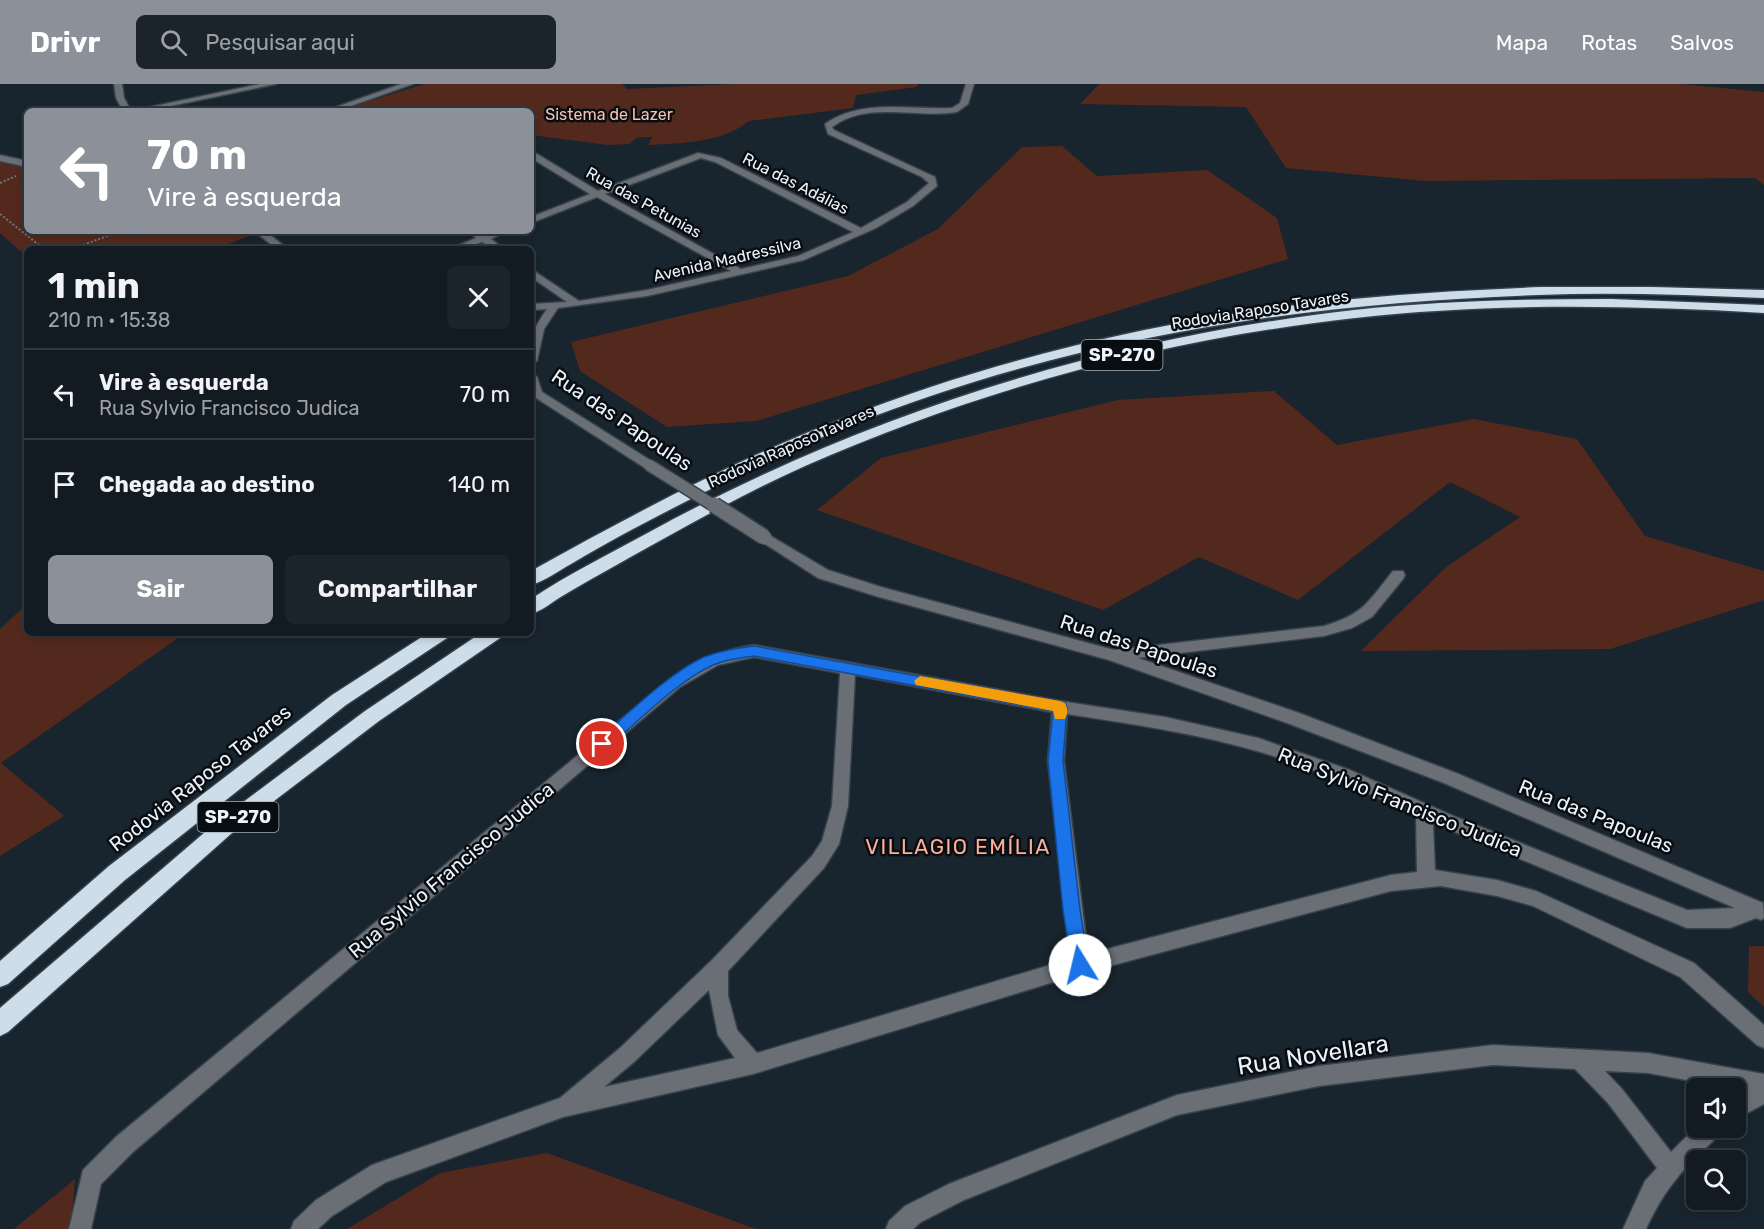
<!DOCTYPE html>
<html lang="pt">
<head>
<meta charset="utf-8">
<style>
	body { margin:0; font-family:Rubik,sans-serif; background:#1b242a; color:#f1f3f6; height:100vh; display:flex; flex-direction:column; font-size:22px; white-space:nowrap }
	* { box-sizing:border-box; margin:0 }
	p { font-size:20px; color:#9ca1a5 }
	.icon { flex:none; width:33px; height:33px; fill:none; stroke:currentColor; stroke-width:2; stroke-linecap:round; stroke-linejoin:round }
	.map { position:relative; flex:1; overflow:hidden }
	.details { position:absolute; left:24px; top:162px; width:510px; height:390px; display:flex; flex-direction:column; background:#121b22; border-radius:9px; box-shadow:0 3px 9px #0003,0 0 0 2px #313940 }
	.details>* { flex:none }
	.top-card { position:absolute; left:24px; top:24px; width:510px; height:126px; border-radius:9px; box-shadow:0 3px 9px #0003,0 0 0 2px #313940; background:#8c9099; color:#fff; overflow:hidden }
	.tools { position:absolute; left:1686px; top:994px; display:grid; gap:12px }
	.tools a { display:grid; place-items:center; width:60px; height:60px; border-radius:9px; background:#121b22; box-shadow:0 3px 9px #0003,0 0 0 2px #313940; font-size:30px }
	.pin { position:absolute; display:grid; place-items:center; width:51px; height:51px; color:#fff; margin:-26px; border:3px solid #fff; border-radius:50%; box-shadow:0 2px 6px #0007 }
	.me { position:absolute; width:66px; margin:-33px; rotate:351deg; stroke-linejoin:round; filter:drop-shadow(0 0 4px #0008) }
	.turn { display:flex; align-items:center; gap:21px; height:126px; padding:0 24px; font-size:27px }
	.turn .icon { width:78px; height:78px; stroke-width:2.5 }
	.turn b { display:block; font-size:42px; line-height:51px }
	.round { display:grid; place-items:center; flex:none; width:63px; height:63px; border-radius:9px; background:#1b242a }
	.headline { display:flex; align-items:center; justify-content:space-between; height:102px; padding:0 24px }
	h1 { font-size:36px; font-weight:700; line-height:45px }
	.button { display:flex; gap:12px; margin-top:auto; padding:12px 24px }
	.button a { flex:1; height:69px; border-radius:9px; background:#8c9099; color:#fff; font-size:24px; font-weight:700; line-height:69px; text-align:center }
	.button a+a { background:#1b242a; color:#f1f3f6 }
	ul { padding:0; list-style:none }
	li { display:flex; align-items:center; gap:18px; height:90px; padding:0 24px; border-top:2px solid #313940 }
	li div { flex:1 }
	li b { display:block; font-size:22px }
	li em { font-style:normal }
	header { display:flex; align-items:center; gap:36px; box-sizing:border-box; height:84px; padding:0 30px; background:#8c9099; color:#fff }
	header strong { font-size:28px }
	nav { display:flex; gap:33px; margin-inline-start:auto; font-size:21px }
	.search { width:420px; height:54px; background:#1b242a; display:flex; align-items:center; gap:15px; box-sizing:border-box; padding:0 21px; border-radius:9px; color:#9ca1a5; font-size:22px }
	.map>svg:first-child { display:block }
</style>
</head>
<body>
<header>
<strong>Drivr</strong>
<div class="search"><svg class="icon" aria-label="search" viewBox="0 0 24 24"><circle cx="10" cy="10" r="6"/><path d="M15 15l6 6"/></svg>Pesquisar aqui</div>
<nav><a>Mapa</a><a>Rotas</a><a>Salvos</a></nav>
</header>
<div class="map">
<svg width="1764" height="1145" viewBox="0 0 1764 1145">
	<rect width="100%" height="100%" fill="#18242e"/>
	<path fill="#54291d" d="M 424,0 L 622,0 L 627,5 L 734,0 L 918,0 L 917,3 L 856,11 L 853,24 L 749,37 C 722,59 681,59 648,61 L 652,53 L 638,53 L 629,60 L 608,61 L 531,51 L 531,27 L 338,27 Z
		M 1099,0 L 1681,0 L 1764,8 L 1764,101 L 1755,94 L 1425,97 L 1286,84 L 1246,23 L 1080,20 Z
		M 1062,62 L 1097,92 L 1207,86 L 1277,134 L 1288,175 L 756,337 L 667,343 L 580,287 L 571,258 L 848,192 L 938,145 L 1022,63 Z
		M 0,77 L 27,82 L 27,147 L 251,147 L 254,150 L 215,165 L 27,165 L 27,173 L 0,149 Z
		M 1274,307 L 1337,361 L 1474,335 L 1577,355 L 1645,452 L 1764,487 L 1764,516 L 1610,565 L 1361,567 L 1446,483 L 1520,433 L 1450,398 L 1298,516 L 1199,473 L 1103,526 L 817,426 L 881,374 L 1118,316 Z
		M 27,520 L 27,549 L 185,549 L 1,679 L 64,732 L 0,772 L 0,545 Z
		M 1749,862 L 1764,862 L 1764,923 L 1748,908 Z
		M 547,1069 L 756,1145 L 347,1145 L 440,1089 Z
		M 75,1095 L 71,1145 L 14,1145 Z"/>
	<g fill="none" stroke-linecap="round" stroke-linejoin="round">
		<g stroke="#36414b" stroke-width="3">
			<path id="minor" d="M 114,0 L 122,0 L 124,14 L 131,27 L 123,27 L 116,14 Z
				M 260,0 L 276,0 L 147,27 L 131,27 Z
				M 401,0 L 413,0 L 337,27 L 325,27 Z
				M 966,0 L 974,0 L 968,20 L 957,28 C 916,35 868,16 832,43 L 834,46 L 935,93 L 937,102 L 913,122 L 876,144 L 804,176 L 647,212 L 558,224 L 544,245 L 537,277 L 531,280 C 531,252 531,248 547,225 L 531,226 L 531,220 L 567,218 L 531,193 L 531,185 L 579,217 L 647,206 L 731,187 L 597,113 L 531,139 L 531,133 L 590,110 L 531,74 L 531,70 L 537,70 L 598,107 L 698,69 L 721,74 L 861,144 L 907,118 L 929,99 L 922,93 L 828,50 L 825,40 C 861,14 910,26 952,24 L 960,19 ZM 701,74 L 715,78 L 853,148 L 798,172 L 741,185 L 605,110 Z
				M 0,71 L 27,77 L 27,83 L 0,77 Z
				M 254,147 L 265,147 L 288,165 L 277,165 Z
				M 468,147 L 479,147 L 484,150 L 493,147 L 507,147 L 491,155 L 504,165 L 493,165 L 482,158 L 464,165 L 450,165 L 476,154 Z
				M 531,290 L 537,293 L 542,308 L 653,378 L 655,381 L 653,384 L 645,384 L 533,312 Z
				M 764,448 L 828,486 L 881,503 L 1114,566 L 1324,542 C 1364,530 1368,518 1393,487 L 1403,487 L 1405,491 L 1403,495 L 1372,533 L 1352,544 L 1324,552 L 1138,574 L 1299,629 L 1456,689 L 1763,819 L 1764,834 L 1761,836 L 1756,834 L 1730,844 L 1687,844 L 1433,739 L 1435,786 L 1497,796 L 1536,807 L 1694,879 L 1764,941 L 1764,964 L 1757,961 L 1680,893 L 1533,822 L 1497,812 L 1441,802 L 1391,807 L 1080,890 L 753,990 L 563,1033 L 386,1098 L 332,1132 L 318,1145 L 291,1145 L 294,1137 L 316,1116 L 372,1081 L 560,1014 L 620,964 L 712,876 L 812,772 L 822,757 L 832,722 L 840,589 L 754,573 L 718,581 L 680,603 L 133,1068 L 101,1100 L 91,1145 L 69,1145 L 83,1086 L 117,1052 L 670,595 C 697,577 722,566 754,561 L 1060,617 L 1165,633 L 1258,654 L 1350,686 L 1451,731 L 1687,826 L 1735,824 L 1444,699 L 1287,639 L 1109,576 L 879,513 L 818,494 L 759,456 L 757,453 ZM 855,591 L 1052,628 L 1048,677 L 1070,875 L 757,969 L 737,946 L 728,912 L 728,887 L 824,784 L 839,760 L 848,722 ZM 1067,630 C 1131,640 1195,649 1257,667 C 1312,683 1364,707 1416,731 L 1417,788 L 1391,791 L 1088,870 L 1064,677 ZM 709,906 L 718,951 L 735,974 L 604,1003 L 634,978 Z
				M 1493,961 L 1648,969 L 1764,990 L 1764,1020 L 1736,1035 L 1736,1014 L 1746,1007 L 1648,989 L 1605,987 L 1622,1005 L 1671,1068 L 1696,1043 L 1722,1044 C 1716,1058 1700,1067 1690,1079 C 1670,1101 1659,1117 1646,1145 L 1623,1145 L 1645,1097 L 1657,1084 L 1608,1019 L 1575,985 L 1493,981 L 1319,1002 L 1177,1031 L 964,1116 L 921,1138 L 913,1145 L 886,1145 L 889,1137 L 905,1122 L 949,1100 L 1177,1011 L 1319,982 Z"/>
		</g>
		<g stroke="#36414b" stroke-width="3">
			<path id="highway" d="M 1541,203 L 1652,203 L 1764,206 L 1764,214 C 1689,211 1613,208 1538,211 C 1303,219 1068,254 849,342 C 775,372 703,408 633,445 C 612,456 591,468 571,480 C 558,487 545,497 531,501 L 531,487 C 632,431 734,376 842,335 C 996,275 1159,236 1323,218 C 1395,210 1468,206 1541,203 Z
				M 1611,215 L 1764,221 L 1764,229 C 1628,221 1491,219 1355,234 C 1165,255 980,305 805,382 C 736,413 670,451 604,488 C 589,496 574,505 559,514 C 550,520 541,527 531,530 L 531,515 C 570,489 613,468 655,445 C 872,327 1109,254 1354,226 C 1439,217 1525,215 1611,215 Z
				M 428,549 L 450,549 L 447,554 L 346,621 L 125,796 L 8,900 L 0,903 L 0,877 L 109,782 L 332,611 Z
				M 481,549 L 503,549 L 500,554 L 379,637 L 232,749 L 8,948 L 0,952 L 0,924 L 218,737 L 365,627 Z"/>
		</g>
		<path stroke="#6d777f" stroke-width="2" stroke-dasharray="2 2" stroke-linecap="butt" d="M 0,99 L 16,92
			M 0,130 L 44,165
			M 72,165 L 121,147"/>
		<use href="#minor" fill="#696f75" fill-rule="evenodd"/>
		<use href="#highway" fill="#cdddea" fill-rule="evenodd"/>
		<g stroke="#36414b" stroke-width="14" stroke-linecap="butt">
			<path id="minor-bridge-far1" d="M 649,381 L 716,423"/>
		</g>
		<g stroke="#36414b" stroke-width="18" stroke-linecap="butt">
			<path id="minor-bridge" d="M 714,421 L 764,453"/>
		</g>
		<use href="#minor-bridge-far1" stroke="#696f75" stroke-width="11"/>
		<use href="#minor-bridge" stroke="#696f75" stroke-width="15"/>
	</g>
	<path fill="#3f4b55" d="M 132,147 L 154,147 L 139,153 Z
		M 286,147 L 320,147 L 305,152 L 301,149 L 292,152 Z"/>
	<path fill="#28343e" d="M 136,147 L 154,147 L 139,153 Z
		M 289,147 L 300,147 L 301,149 L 292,152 Z
		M 302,147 L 320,147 L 305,152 Z"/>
	<path fill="#1a73e8" stroke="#114b97" stroke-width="1.5" d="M 754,562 L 1065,619 L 1067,623 L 1063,677 L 1080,826 L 1089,881 L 1086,887 L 1080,889 L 1074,887 L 1072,881 L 1063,826 L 1048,677 L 1053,627 L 754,572 C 740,574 726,575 713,581 C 676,598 638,638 607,664 L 597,664 L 595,660 L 597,656 C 627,631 669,589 704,573 C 720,567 737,564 754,562 Z"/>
	<path fill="#f59e0b" d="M 920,592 L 1060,617 L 1065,619 C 1068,624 1068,630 1065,635 L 1055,635 L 1053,627 L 916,601 L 914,597 Z"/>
	<g text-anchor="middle" stroke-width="5" stroke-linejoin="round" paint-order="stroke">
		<g font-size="16" fill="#f7c0b0" stroke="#080d11">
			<text x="609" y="36">Sistema de Lazer</text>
		</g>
		<g font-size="16" fill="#ecf3fa" stroke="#080d11">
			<text transform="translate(796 99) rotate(27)" y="6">Rua das Adálias</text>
			<text transform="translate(644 118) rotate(29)" y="6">Rua das Petunias</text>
			<text transform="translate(727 175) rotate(-13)" y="6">Avenida Madressilva</text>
			<text transform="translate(1260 225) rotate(-9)" y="6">Rodovia Raposo Tavares</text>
			<text transform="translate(791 362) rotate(-24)" y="6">Rodovia Raposo Tavares</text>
		</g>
		<g fill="#080d11" stroke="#a8aeb4" stroke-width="1.5">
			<rect x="1081.5" y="256" width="81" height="30" rx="4.5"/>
			<rect x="197.5" y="718" width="81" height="30" rx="4.5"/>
		</g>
		<g font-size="18" font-weight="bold" fill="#ecf3fa">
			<text x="1122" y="277">SP-270</text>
			<text x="238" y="739">SP-270</text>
		</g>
		<g font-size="20" fill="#ecf3fa" stroke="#080d11">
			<text transform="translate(622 336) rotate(34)" y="7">Rua das Papoulas</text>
			<text transform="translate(1139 562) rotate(18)" y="7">Rua das Papoulas</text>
			<text transform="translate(200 694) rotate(-38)" y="7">Rodovia Raposo Tavares</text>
			<text transform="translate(1400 718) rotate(22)" y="7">Rua Sylvio Francisco Judica</text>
			<text transform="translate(1596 732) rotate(22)" y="7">Rua das Papoulas</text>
			<text transform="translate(451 786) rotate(-40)" y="7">Rua Sylvio Francisco Judica</text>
		</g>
		<g font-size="21" letter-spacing="1.5" fill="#feae97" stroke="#080d11">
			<text x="958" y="770">VILLAGIO EMÍLIA</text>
		</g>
		<g font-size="24" fill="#ecf3fa" stroke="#080d11">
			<text transform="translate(1313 971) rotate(-9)" y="8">Rua Novellara</text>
		</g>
	</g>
</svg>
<div class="tools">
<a><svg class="icon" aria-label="sound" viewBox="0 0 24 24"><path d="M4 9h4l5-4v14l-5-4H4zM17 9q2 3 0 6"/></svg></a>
<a><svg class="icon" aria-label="search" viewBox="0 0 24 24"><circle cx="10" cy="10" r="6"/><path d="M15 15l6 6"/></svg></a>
</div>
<div class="pin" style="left:602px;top:660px;background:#d93025"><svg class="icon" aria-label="arrive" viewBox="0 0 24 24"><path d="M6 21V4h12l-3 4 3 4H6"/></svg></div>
<svg class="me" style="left:1080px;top:881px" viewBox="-20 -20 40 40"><circle r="19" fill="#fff"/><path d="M0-13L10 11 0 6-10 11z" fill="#1a73e8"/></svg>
<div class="top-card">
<div class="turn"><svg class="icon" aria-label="left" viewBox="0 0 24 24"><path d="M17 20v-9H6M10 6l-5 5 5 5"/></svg><div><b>70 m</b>Vire à esquerda</div></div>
</div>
<section class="details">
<div class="headline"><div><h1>1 min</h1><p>210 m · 15:38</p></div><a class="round"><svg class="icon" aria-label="close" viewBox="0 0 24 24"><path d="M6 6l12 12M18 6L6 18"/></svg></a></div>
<ul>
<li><svg class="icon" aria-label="left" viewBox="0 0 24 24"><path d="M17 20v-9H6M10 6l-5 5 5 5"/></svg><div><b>Vire à esquerda</b><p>Rua Sylvio Francisco Judica</p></div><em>70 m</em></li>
<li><svg class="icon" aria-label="arrive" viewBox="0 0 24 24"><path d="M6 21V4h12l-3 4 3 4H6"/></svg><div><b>Chegada ao destino</b></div><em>140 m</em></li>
</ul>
<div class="button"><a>Sair</a><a>Compartilhar</a></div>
</section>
</div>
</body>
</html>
